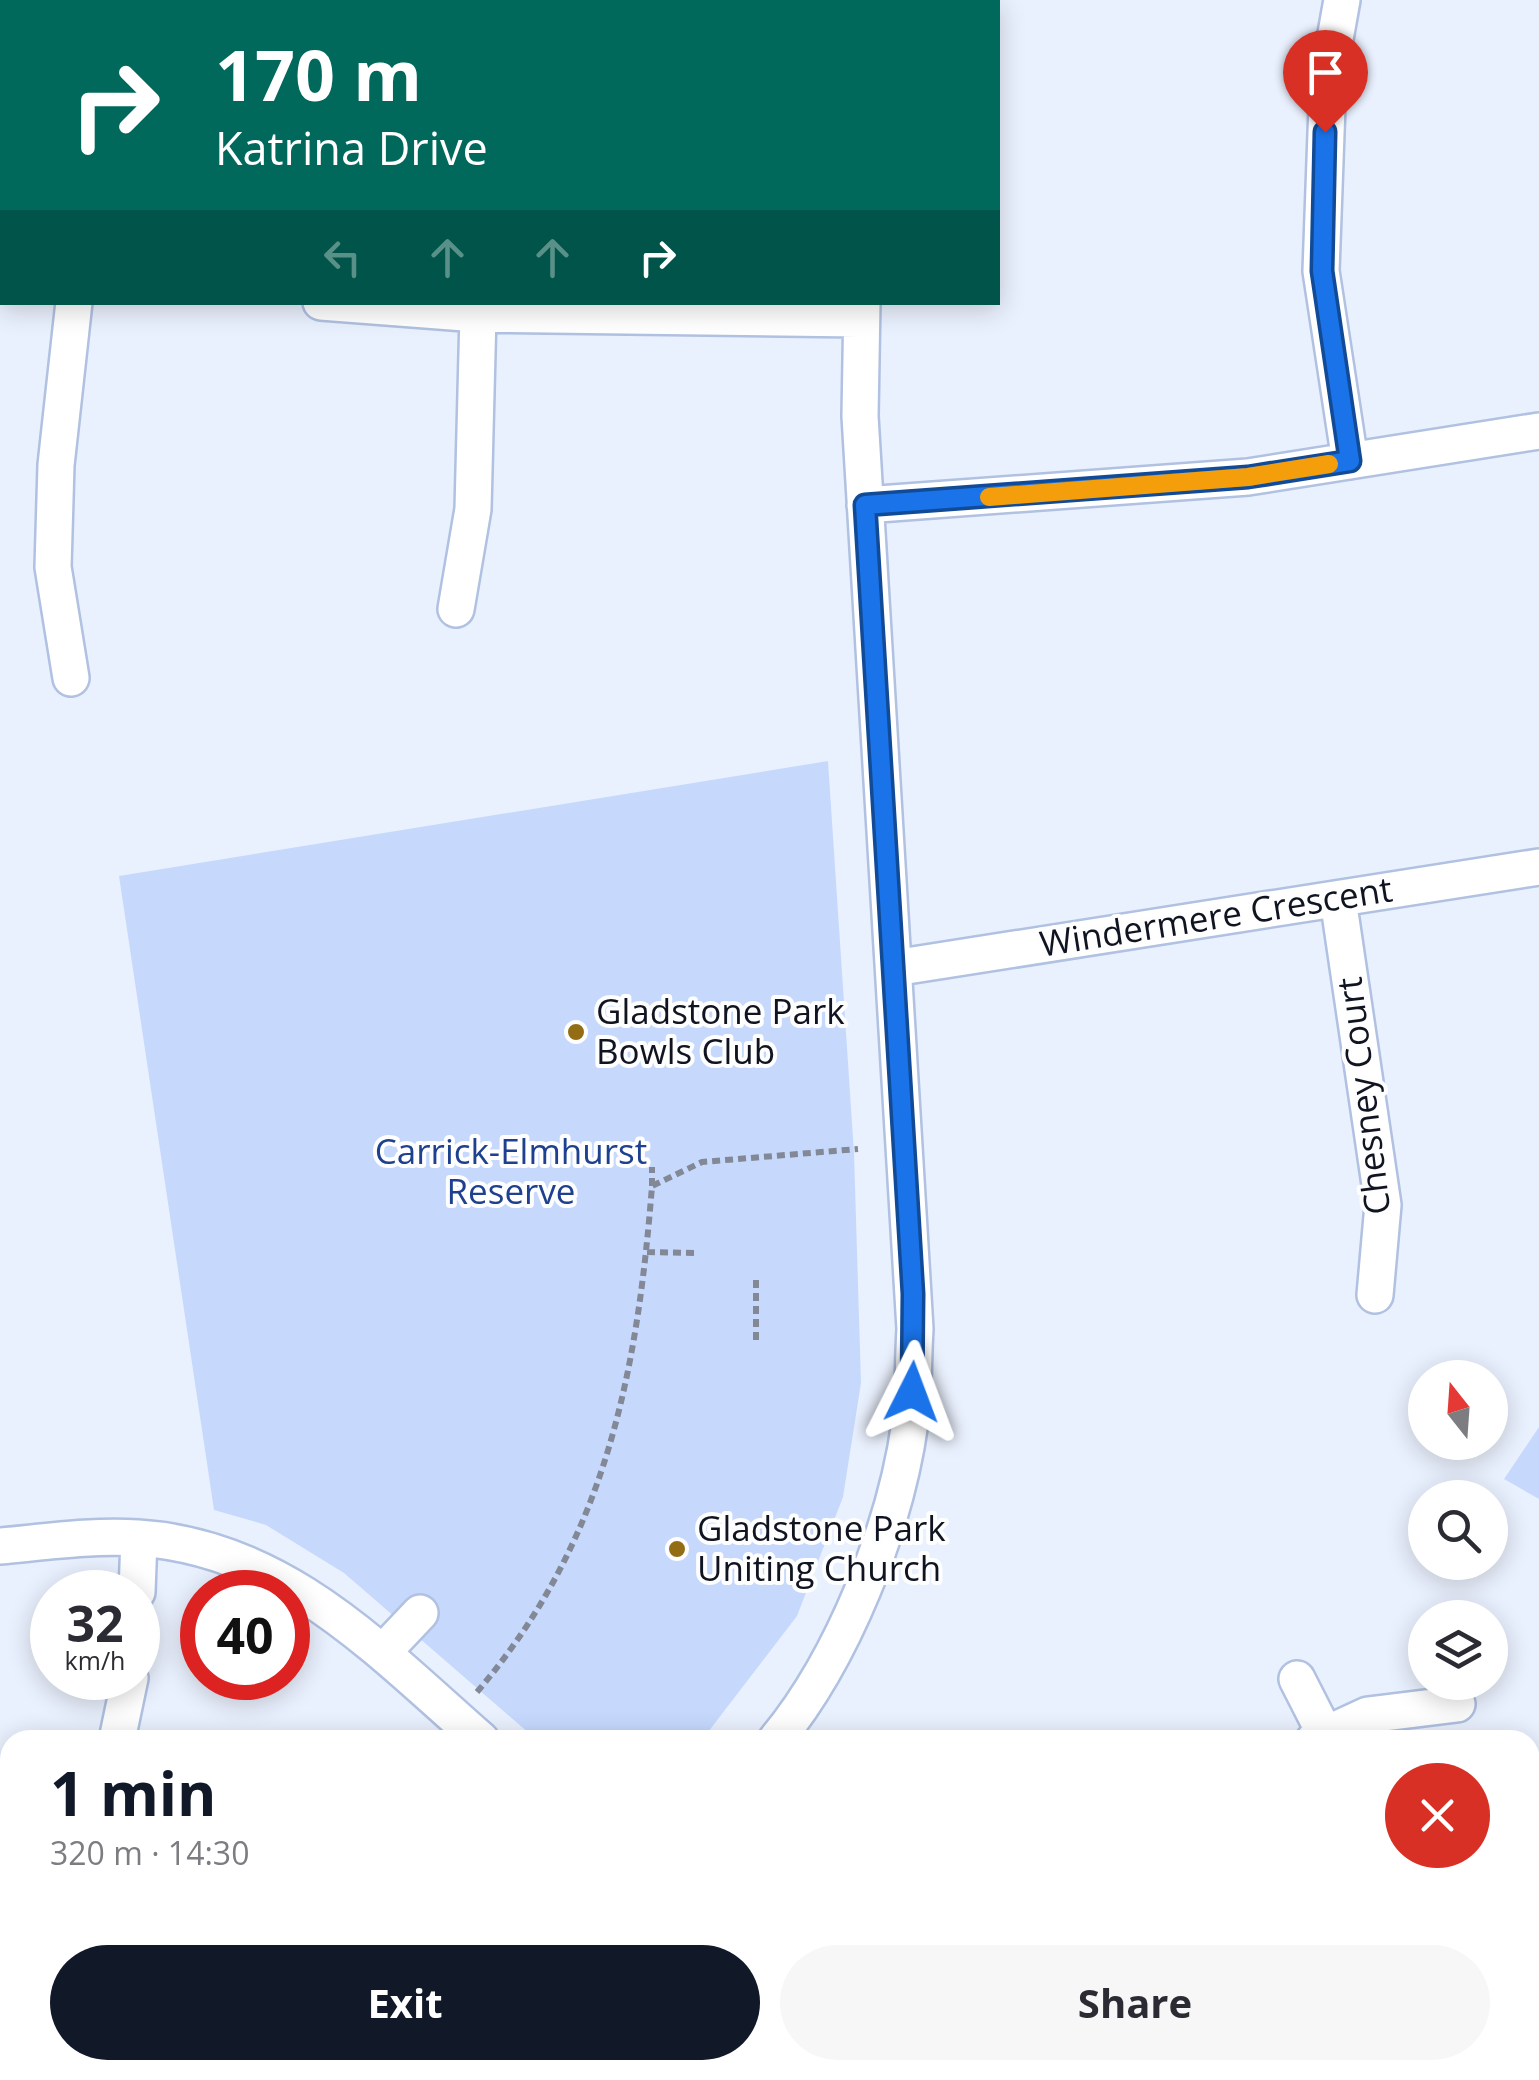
<!DOCTYPE html>
<html lang="en">
<head>
<meta charset="utf-8">
<style>
	body { margin:0; font-family:"Open Sans",sans-serif; background:#f7f7f7; color:#2b2b33; height:100vh; display:flex; flex-direction:column; font-size:38px; white-space:nowrap }
	* { box-sizing:border-box; margin:0 }
	p { font-size:32px; color:#7c7c81 }
	.icon { flex:none; width:55px; height:55px; fill:none; stroke:currentColor; stroke-width:2; stroke-linecap:round; stroke-linejoin:round }
	.map { position:relative; flex:1; overflow:hidden }
	.details { position:absolute; left:0px; top:1730px; width:1540px; height:350px; display:flex; flex-direction:column; background:#fff; border-radius:30px 30px 0 0; box-shadow:0 5px 25px #0003 }
	.details>* { flex:none }
	.top-card { position:absolute; left:0px; top:0px; width:1000px; height:305px; box-shadow:0 5px 25px #0003; background:#00695c; color:#fff; overflow:hidden }
	.needle { width:65px; rotate:343deg }
	.buttons { position:absolute; left:1408px; top:1360px; display:grid; gap:20px }
	.buttons a { display:grid; place-items:center; width:100px; height:100px; border-radius:50%; background:#fff; box-shadow:0 5px 25px #0003; font-size:50px }
	.speed { position:absolute; left:30px; top:1570px; display:flex; gap:20px; font-size:50px; font-weight:700; text-align:center }
	.speed>* { display:grid; place-content:center; width:130px; height:130px; border-radius:50%; background:#fff; box-shadow:0 5px 25px #0003; line-height:1 }
	.speed small { font-size:25px; font-weight:400 }
	.speed .limit { border:15px solid #d22; background:#fff; color:#111 }
	.pin { position:absolute; display:grid; place-items:center; width:85px; height:85px; color:#fff; margin:-102px -42px; border-radius:50% 50% 50% 0; rotate:-45deg; box-shadow:0 0 10px #0007 }
	.pin .icon { rotate:45deg }
	.me { position:absolute; width:110px; margin:-55px; rotate:3deg; stroke-linejoin:round; filter:drop-shadow(0 0 8px #0008) }
	.turn { display:flex; align-items:center; gap:35px; height:210px; padding:0 50px; font-size:45px }
	.turn .icon { width:130px; height:130px; stroke-width:2.5 }
	.turn b { display:block; font-size:70px; line-height:85px }
	.lanes { display:flex; align-items:center; height:95px; padding:0 50px; background:#0003; justify-content:center; gap:50px; direction:ltr }
	.lanes .off { opacity:.35 }
	.round { display:grid; place-items:center; flex:none; width:105px; height:105px; border-radius:52px; background:#f7f7f7 }
	.overview { display:flex; align-items:center; justify-content:space-between; height:170px; padding:0 50px }
	h1 { font-size:60px; font-weight:700; line-height:75px; color:#111827 }
	.action { display:flex; gap:20px; margin-top:auto; padding:20px 50px }
	.action a { flex:1; height:115px; border-radius:60px; background:#111827; color:#fff; font-size:40px; font-weight:700; line-height:115px; text-align:center }
	.action a+a { background:#f7f7f7; color:#2b2b33 }
	.map>svg:first-child { display:block }
</style>
</head>
<body>
<div class="map">
<svg width="1539" height="2080" viewBox="0 0 1539 2080">
	<rect width="100%" height="100%" fill="#eaf1fe"/>
	<path fill="#c6d9fd" d="M 828,761 L 854,1153 L 861,1383 L 843,1497 L 797,1616 L 702,1740 L 537,1740 L 344,1573 L 266,1525 L 214,1510 L 119,876 Z
		M 1539,1427 L 1539,1499 L 1504,1479 Z"/>
	<g fill="none" stroke-linecap="round" stroke-linejoin="round">
		<g stroke="#b0c1e1" stroke-width="40">
			<path id="minor" d="M 1342,0 L 1328,78 L 1321,271 L 1350,461
				M 463,2 L 463,0
				M 916,2 L 916,0
				M 0,267 L 2,267
				M 321,302 L 478,314 L 860,319
				M 865,505 L 1248,477 L 1539,431
				M 456,609 L 473,509 L 478,314
				M 71,678 L 53,567 L 56,465 L 74,302
				M 1338,899 L 1383,1205 L 1375,1295
				M 894,968 L 1539,867
				M 0,1546 C 45,1542 92,1535 138,1538 C 283,1547 378,1650 481,1740
				M 137,1592 L 139,1538
				M 384,1651 L 420,1613
				M 1297,1679 L 1324,1732
				M 117,1740 L 130,1678
				M 776,1740 C 843,1659 896,1526 910,1422 C 914,1392 913,1360 915,1329 L 860,416 L 862,302
				M 1314,1740 L 1368,1715 L 1457,1704
				M 0,1947 L 10,1934
				M 1180,2070 L 1193,2080
				M 477,2080 L 486,2070
				M 1077,2080 L 1086,2070"/>
		</g>
		<path stroke="#828895" stroke-width="6" stroke-dasharray="8 5" stroke-linecap="butt" d="M 652,1186 L 652,1167
			M 647,1252 L 695,1253
			M 756,1340 L 756,1280
			M 477,1692 C 605,1542 637,1376 652,1186 L 702,1162 L 858,1149"/>
		<use href="#minor" stroke="#fff" stroke-width="35"/>
	</g>
	<g fill="none" stroke-linecap="round" stroke-linejoin="round">
		<g stroke="#114b97" stroke-width="25">
			<path id="route" d="M 912,1392 L 913,1294 L 865,505 L 1248,477 L 1350,461 L 1322,271 L 1325,132"/>
		</g>
		<use href="#route" stroke="#1a73e8" stroke-width="18"/>
		<path stroke="#f59e0b" stroke-width="18" d="M 989,497 L 1248,477 L 1329,464"/>
	</g>
	<g fill="#926d14" stroke="#fefefe" stroke-width="4">
		<circle cx="576" cy="1032" r="10"/>
		<circle cx="677" cy="1549" r="10"/>
	</g>
	<g text-anchor="middle" stroke-width="8" stroke-linejoin="round" paint-order="stroke">
		<g font-size="35" fill="#0f1420" stroke="#fefefe">
			<text transform="translate(1216 917) rotate(-9)" y="12">Windermere Crescent</text>
			<text transform="translate(1364 1096) rotate(-97)" y="12">Chesney Court</text>
		</g>
		<g font-size="35" fill="#0f1420" stroke="#fefefe" text-anchor="start">
			<text x="596" y="1024">Gladstone Park<tspan x="596" dy="40">Bowls Club</tspan></text>
			<text x="697" y="1541">Gladstone Park<tspan x="697" dy="40">Uniting Church</tspan></text>
		</g>
		<g font-size="35" fill="#1d408f" stroke="#fefefe">
			<text x="511" y="1164">Carrick-Elmhurst<tspan x="511" dy="40">Reserve</tspan></text>
		</g>
	</g>
</svg>
<div class="buttons">
<a><svg class="needle" viewBox="-14 -14 28 28"><path d="M0-13l5 13h-10z" fill="#e53935"/><path d="M0 13l5-13h-10z" fill="#7c7c81"/></svg></a>
<a><svg class="icon" aria-label="search" viewBox="0 0 24 24"><circle cx="10" cy="10" r="6"/><path d="M15 15l6 6"/></svg></a>
<a><svg class="icon" aria-label="layers" viewBox="0 0 24 24"><path d="M12 4l9 5-9 5-9-5zM3 14l9 5 9-5"/></svg></a>
</div>
<div class="speed"><div>32<small>km/h</small></div><div class="limit">40</div></div>
<div class="pin" style="left:1325px;top:132px;background:#d93025"><svg class="icon" aria-label="arrive" viewBox="0 0 24 24"><path d="M6 21V4h12l-3 4 3 4H6"/></svg></div>
<svg class="me" style="left:912px;top:1392px" viewBox="-20 -20 40 40"><path d="M0-17L14 15 0 8-14 15z" fill="#1a73e8" stroke="#fff" stroke-width="4"/></svg>
<div class="top-card">
<div class="turn"><svg class="icon" aria-label="right" viewBox="0 0 24 24"><path d="M7 20v-9h11M14 6l5 5-5 5"/></svg><div><b>170 m</b>Katrina Drive</div></div>
<div class="lanes"><svg class="icon off" aria-label="left" viewBox="0 0 24 24"><path d="M17 20v-9H6M10 6l-5 5 5 5"/></svg><svg class="icon off" aria-label="ahead" viewBox="0 0 24 24"><path d="M12 20V5M6 11l6-6 6 6"/></svg><svg class="icon off" aria-label="ahead" viewBox="0 0 24 24"><path d="M12 20V5M6 11l6-6 6 6"/></svg><svg class="icon" aria-label="right" viewBox="0 0 24 24"><path d="M7 20v-9h11M14 6l5 5-5 5"/></svg></div>
</div>
<section class="details">
<div class="overview"><div><h1>1 min</h1><p>320 m · 14:30</p></div><a class="round" style="background:#d93025;color:#fff"><svg class="icon" aria-label="close" viewBox="0 0 24 24"><path d="M6 6l12 12M18 6L6 18"/></svg></a></div>
<div class="action"><a>Exit</a><a>Share</a></div>
</section>
</div>
</body>
</html>
